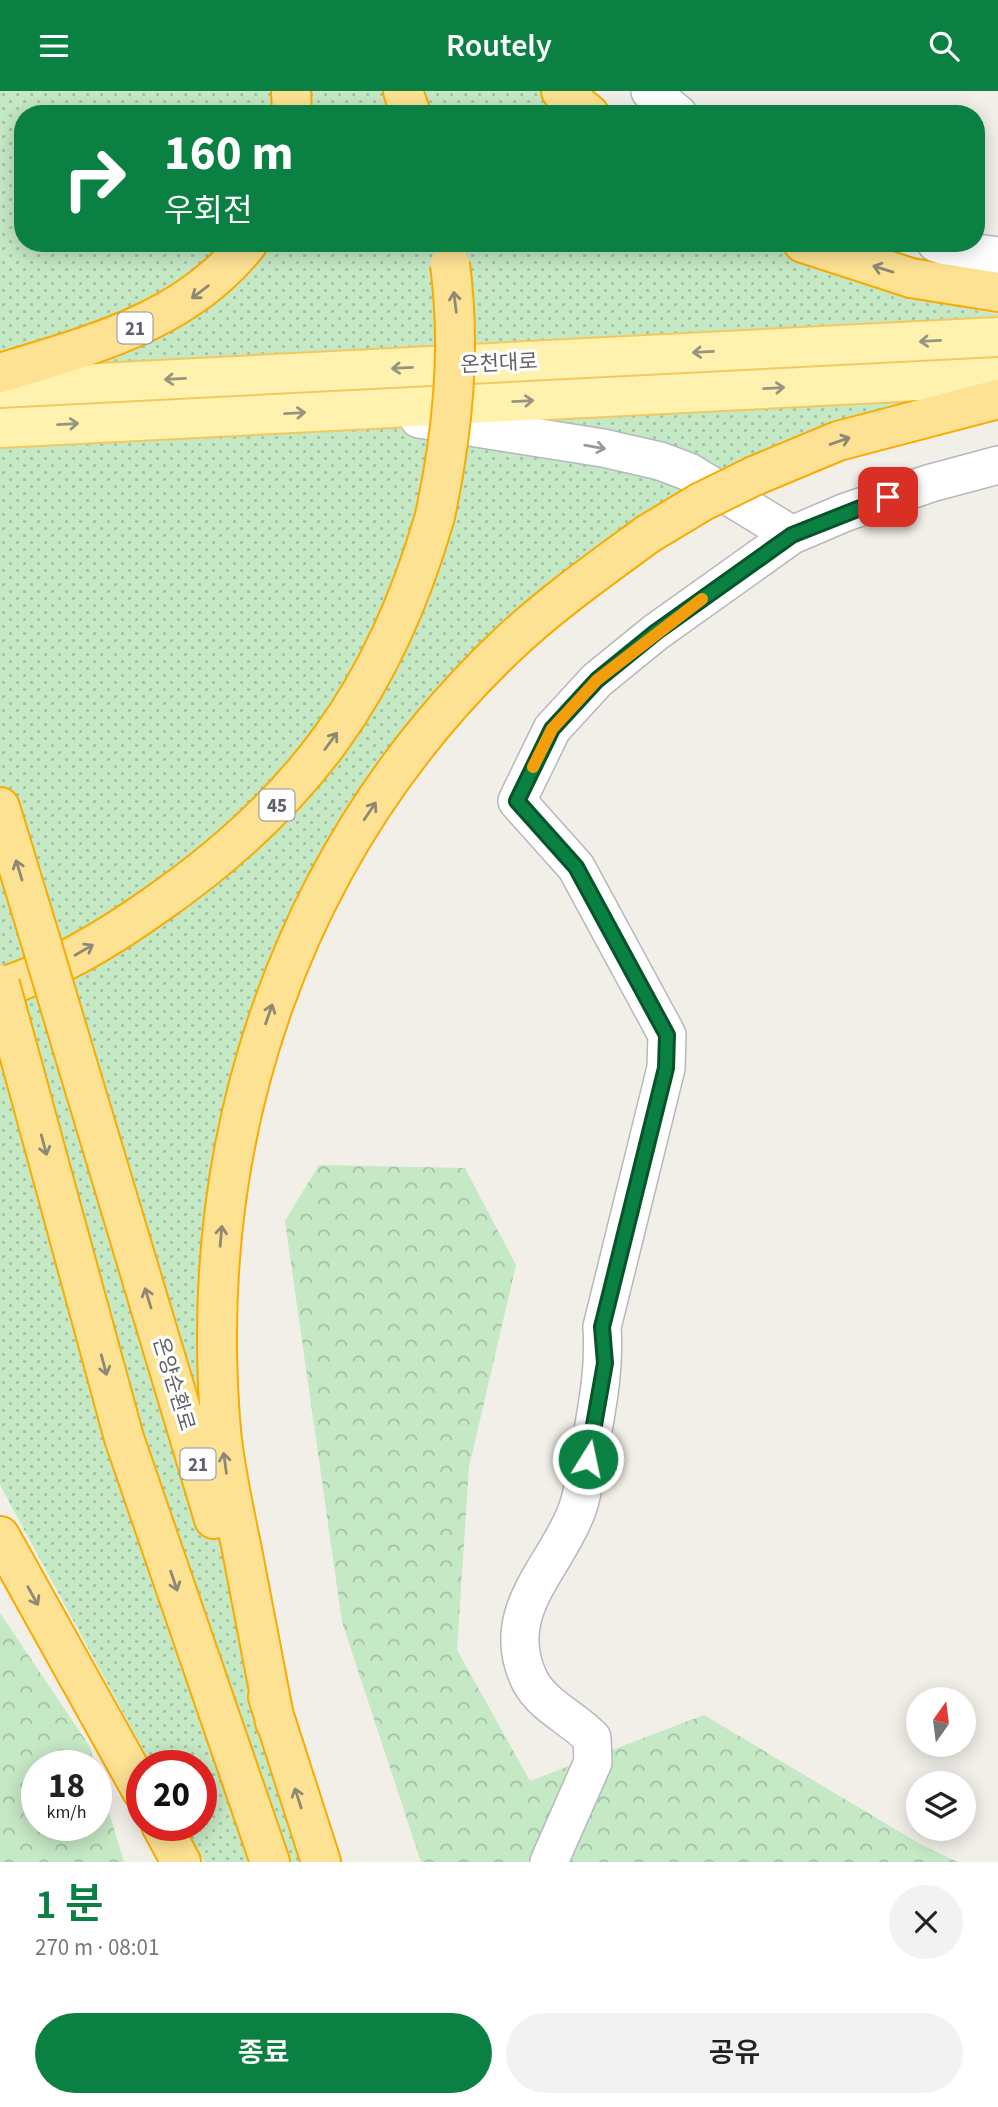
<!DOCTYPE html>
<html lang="ko">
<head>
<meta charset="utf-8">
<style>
	body { margin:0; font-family:"Source Sans 3","Noto Sans KR",sans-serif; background:#f2f2f2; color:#222; height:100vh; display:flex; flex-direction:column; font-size:26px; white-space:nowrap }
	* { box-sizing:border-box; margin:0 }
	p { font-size:23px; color:#767676 }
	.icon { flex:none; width:38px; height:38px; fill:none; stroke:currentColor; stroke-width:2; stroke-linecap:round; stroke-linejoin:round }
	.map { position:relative; height:1771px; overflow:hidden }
	.panel { display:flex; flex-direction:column; background:#fff; flex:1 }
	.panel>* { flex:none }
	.guide { position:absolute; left:14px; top:14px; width:971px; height:147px; border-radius:28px; box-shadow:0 4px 18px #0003; background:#0b8043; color:#fff; overflow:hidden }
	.needle { width:46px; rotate:14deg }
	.buttons { position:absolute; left:906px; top:1596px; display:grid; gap:14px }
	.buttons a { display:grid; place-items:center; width:70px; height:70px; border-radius:50%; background:#fff; box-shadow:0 4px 18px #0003; font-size:35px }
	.speed { position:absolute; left:21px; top:1659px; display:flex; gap:14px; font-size:35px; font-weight:700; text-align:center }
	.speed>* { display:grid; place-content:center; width:91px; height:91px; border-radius:50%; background:#fff; box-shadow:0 4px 18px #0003; line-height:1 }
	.speed small { font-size:18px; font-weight:400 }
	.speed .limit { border:10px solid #d22; background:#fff; color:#111 }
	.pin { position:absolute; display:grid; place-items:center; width:60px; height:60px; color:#fff; margin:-30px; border-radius:14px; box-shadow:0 4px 10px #0006 }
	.me { position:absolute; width:77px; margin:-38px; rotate:10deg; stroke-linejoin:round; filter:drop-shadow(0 0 5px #0008) }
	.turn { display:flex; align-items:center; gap:24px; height:147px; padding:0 35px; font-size:32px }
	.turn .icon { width:91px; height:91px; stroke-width:2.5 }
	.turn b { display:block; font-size:49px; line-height:60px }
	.round { display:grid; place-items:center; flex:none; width:74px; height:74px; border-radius:37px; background:#f2f2f2 }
	.headline { display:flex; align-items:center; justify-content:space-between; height:119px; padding:0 35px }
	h1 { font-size:42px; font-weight:600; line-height:52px; color:#0b8043 }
	.primary-button { display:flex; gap:14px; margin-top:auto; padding:14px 35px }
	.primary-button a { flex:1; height:80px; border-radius:42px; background:#0b8043; color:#fff; font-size:28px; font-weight:600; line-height:80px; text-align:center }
	.primary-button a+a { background:#f2f2f2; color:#222 }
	header { display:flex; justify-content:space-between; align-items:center; height:91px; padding:0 35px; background:#0b8043; color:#fff; font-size:32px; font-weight:600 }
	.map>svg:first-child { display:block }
</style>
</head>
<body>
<header><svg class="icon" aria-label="menu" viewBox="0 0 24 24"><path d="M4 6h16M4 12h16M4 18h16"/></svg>Routely<svg class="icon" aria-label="search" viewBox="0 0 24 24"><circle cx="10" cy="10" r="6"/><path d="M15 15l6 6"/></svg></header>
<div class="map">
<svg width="998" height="1771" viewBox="0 0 998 1771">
	<defs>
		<pattern id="grass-dots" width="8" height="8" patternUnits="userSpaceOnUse" patternTransform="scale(1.75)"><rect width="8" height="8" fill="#c5e8c5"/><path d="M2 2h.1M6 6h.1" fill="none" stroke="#a3c0a4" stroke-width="1.8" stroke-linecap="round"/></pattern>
		<pattern id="forest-crowns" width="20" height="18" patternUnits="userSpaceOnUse" patternTransform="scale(1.75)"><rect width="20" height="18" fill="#c5e8c5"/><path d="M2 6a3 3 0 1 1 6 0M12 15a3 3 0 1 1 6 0" fill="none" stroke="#a3c0a4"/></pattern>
	</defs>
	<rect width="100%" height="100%" fill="#f1efe8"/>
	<path fill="url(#grass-dots)" d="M 0,0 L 545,0 L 572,23 L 23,23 L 23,152 L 770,152 C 835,185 926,211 998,223 L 998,302 L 853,338 L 515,533 L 309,818 L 214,1203 L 305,1771 L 204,1771 L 184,1734 L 201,1734 L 201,1675 L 152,1675 L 0,1394 Z"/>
	<path fill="url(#forest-crowns)" d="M 319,1074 L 465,1077 L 516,1174 L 469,1376 L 457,1559 L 530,1690 L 704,1624 L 920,1753 L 958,1771 L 421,1771 L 342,1531 L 285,1130 Z
		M 0,1522 L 90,1656 L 95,1675 L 37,1675 L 37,1734 L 96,1734 L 96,1678 L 124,1771 L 0,1771 Z"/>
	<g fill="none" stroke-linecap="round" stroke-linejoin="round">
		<g stroke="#b5b8bc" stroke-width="40">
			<path id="minor" d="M 650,0 L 678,23
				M 936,152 L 960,160 L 998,165
				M 419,328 L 603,357 L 660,370 L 689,381 L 792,444
				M 549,1771 L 593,1671 L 592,1647 C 573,1627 543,1615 530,1590 C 496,1521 556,1477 577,1419 C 584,1400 586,1377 590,1357 C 597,1316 605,1278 602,1236 L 666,977 L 667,944 L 576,776 L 517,710 L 552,638 L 597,589 L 656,541 L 792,444 L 846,421 L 931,392 L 998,374"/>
		</g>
		<g stroke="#f2c960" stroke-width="42">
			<path id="major" d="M 0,297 L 998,246
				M 0,337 L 998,286"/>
		</g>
		<g stroke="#f9ab00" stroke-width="42">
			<path id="highway" d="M 291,0 L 292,23
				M 403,0 L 411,23
				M 561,0 L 589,23
				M 803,152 L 911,187 L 998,201
				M 0,282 C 91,254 186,231 248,152
				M 754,385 L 838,350 L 998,308
				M 0,716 L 38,841
				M 0,897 C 56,879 106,849 154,815 C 303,712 385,599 435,425
				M 78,975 L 214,1428
				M 26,988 L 124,1347 L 270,1771
				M 0,1445 L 142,1700
				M 268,1606 L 321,1771
				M 275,1631 C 264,1574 253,1517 242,1459 C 234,1420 225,1380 221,1340 C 196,1046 290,762 505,556 C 549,514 599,479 648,443
				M 161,1734 L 181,1771"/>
		</g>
		<use href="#minor" stroke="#fff" stroke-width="37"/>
		<use href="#major" stroke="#fff2af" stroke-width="38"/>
		<use href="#highway" stroke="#fde293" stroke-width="38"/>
		<g stroke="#f9ab00" stroke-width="42" stroke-linecap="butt">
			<path id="highway-bridge" d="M 435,425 C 453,340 461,259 450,173
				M 648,443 L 701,411 L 754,385
				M 38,841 L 78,975
				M 0,893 L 26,988"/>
		</g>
		<use href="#highway-bridge" stroke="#fde293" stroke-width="38"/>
	</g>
	<defs><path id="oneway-shaft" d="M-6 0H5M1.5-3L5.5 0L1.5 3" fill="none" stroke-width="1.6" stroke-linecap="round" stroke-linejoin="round" transform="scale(1.75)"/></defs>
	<g stroke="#8e8975">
		<use href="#oneway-shaft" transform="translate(883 178) rotate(-163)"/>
		<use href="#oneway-shaft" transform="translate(200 201) rotate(143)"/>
		<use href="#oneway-shaft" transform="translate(455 211) rotate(-97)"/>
		<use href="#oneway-shaft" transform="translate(840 350) rotate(-19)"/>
		<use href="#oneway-shaft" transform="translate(331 650) rotate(-54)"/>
		<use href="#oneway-shaft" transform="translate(370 720) rotate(-56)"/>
		<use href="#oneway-shaft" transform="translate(19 779) rotate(-107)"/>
		<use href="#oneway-shaft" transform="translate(84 859) rotate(-30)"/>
		<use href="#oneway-shaft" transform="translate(269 923) rotate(-71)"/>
		<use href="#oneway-shaft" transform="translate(44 1054) rotate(75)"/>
		<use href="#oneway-shaft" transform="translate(221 1145) rotate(-85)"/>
		<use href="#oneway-shaft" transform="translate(148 1207) rotate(-107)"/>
		<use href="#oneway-shaft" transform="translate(104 1274) rotate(75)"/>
		<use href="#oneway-shaft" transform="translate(225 1372) rotate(-98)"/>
		<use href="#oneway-shaft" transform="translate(174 1490) rotate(71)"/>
		<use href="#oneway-shaft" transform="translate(33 1505) rotate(61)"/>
		<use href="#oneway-shaft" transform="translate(298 1707) rotate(-108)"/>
	</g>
	<g stroke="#979581">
		<use href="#oneway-shaft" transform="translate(930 250) rotate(177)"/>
		<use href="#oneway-shaft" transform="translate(703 261) rotate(177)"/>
		<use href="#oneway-shaft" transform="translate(402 277) rotate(177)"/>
		<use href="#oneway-shaft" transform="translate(175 288) rotate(177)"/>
		<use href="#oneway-shaft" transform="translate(774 297) rotate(-3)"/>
		<use href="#oneway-shaft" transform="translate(523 310) rotate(-3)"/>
		<use href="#oneway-shaft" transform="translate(295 322) rotate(-3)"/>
		<use href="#oneway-shaft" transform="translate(68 333) rotate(-3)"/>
	</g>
	<use stroke="#979a9d" href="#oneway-shaft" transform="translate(595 356) rotate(10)"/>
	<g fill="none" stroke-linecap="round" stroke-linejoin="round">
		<g stroke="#07532c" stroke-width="18">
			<path id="route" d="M 588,1368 L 605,1272 L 602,1236 L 666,977 L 667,944 L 576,776 L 517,710 L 552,638 L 597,589 L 656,541 L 792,444 L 888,406"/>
		</g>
		<use href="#route" stroke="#0b8043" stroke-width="12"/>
		<path stroke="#f59e0b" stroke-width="12" d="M 533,676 L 552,638 L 597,589 L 702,508"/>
	</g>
	<g text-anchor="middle" stroke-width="6" stroke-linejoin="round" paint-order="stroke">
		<g fill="#fff" stroke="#8f9295" stroke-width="2">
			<rect x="117.5" y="221.5" width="35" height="31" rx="5"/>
			<rect x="259.5" y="698.5" width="35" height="31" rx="5"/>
			<rect x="180.5" y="1357.5" width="35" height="31" rx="5"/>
		</g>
		<g font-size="19" font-weight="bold" fill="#5f6368">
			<text x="135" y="244">21</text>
			<text x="277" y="721">45</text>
			<text x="198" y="1380">21</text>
		</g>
		<g font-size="21" fill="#5f6368" stroke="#fff">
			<text transform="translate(499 272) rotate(-3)" y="7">온천대로</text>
			<text transform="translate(174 1293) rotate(73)" y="7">온양순환로</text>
		</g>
	</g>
</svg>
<div class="buttons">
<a><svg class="needle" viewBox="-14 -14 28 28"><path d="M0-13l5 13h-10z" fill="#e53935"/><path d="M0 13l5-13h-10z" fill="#767676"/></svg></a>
<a><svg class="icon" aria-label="layers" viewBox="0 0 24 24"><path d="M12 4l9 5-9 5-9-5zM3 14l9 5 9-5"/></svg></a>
</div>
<div class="speed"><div>18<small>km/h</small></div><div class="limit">20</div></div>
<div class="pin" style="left:888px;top:406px;background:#d93025"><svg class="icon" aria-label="arrive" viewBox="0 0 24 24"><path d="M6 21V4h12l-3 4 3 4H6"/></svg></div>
<svg class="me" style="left:588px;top:1368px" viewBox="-20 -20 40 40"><circle r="17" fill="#0b8043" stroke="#fff" stroke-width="3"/><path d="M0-11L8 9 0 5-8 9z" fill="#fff"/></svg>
<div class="guide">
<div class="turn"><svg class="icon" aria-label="right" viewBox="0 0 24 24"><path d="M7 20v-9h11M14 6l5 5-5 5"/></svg><div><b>160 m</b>우회전</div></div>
</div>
</div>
<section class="panel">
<div class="headline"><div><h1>1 분</h1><p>270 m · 08:01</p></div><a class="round"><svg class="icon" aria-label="close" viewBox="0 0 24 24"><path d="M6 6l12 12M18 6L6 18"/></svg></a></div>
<div class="primary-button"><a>종료</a><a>공유</a></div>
</section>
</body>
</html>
